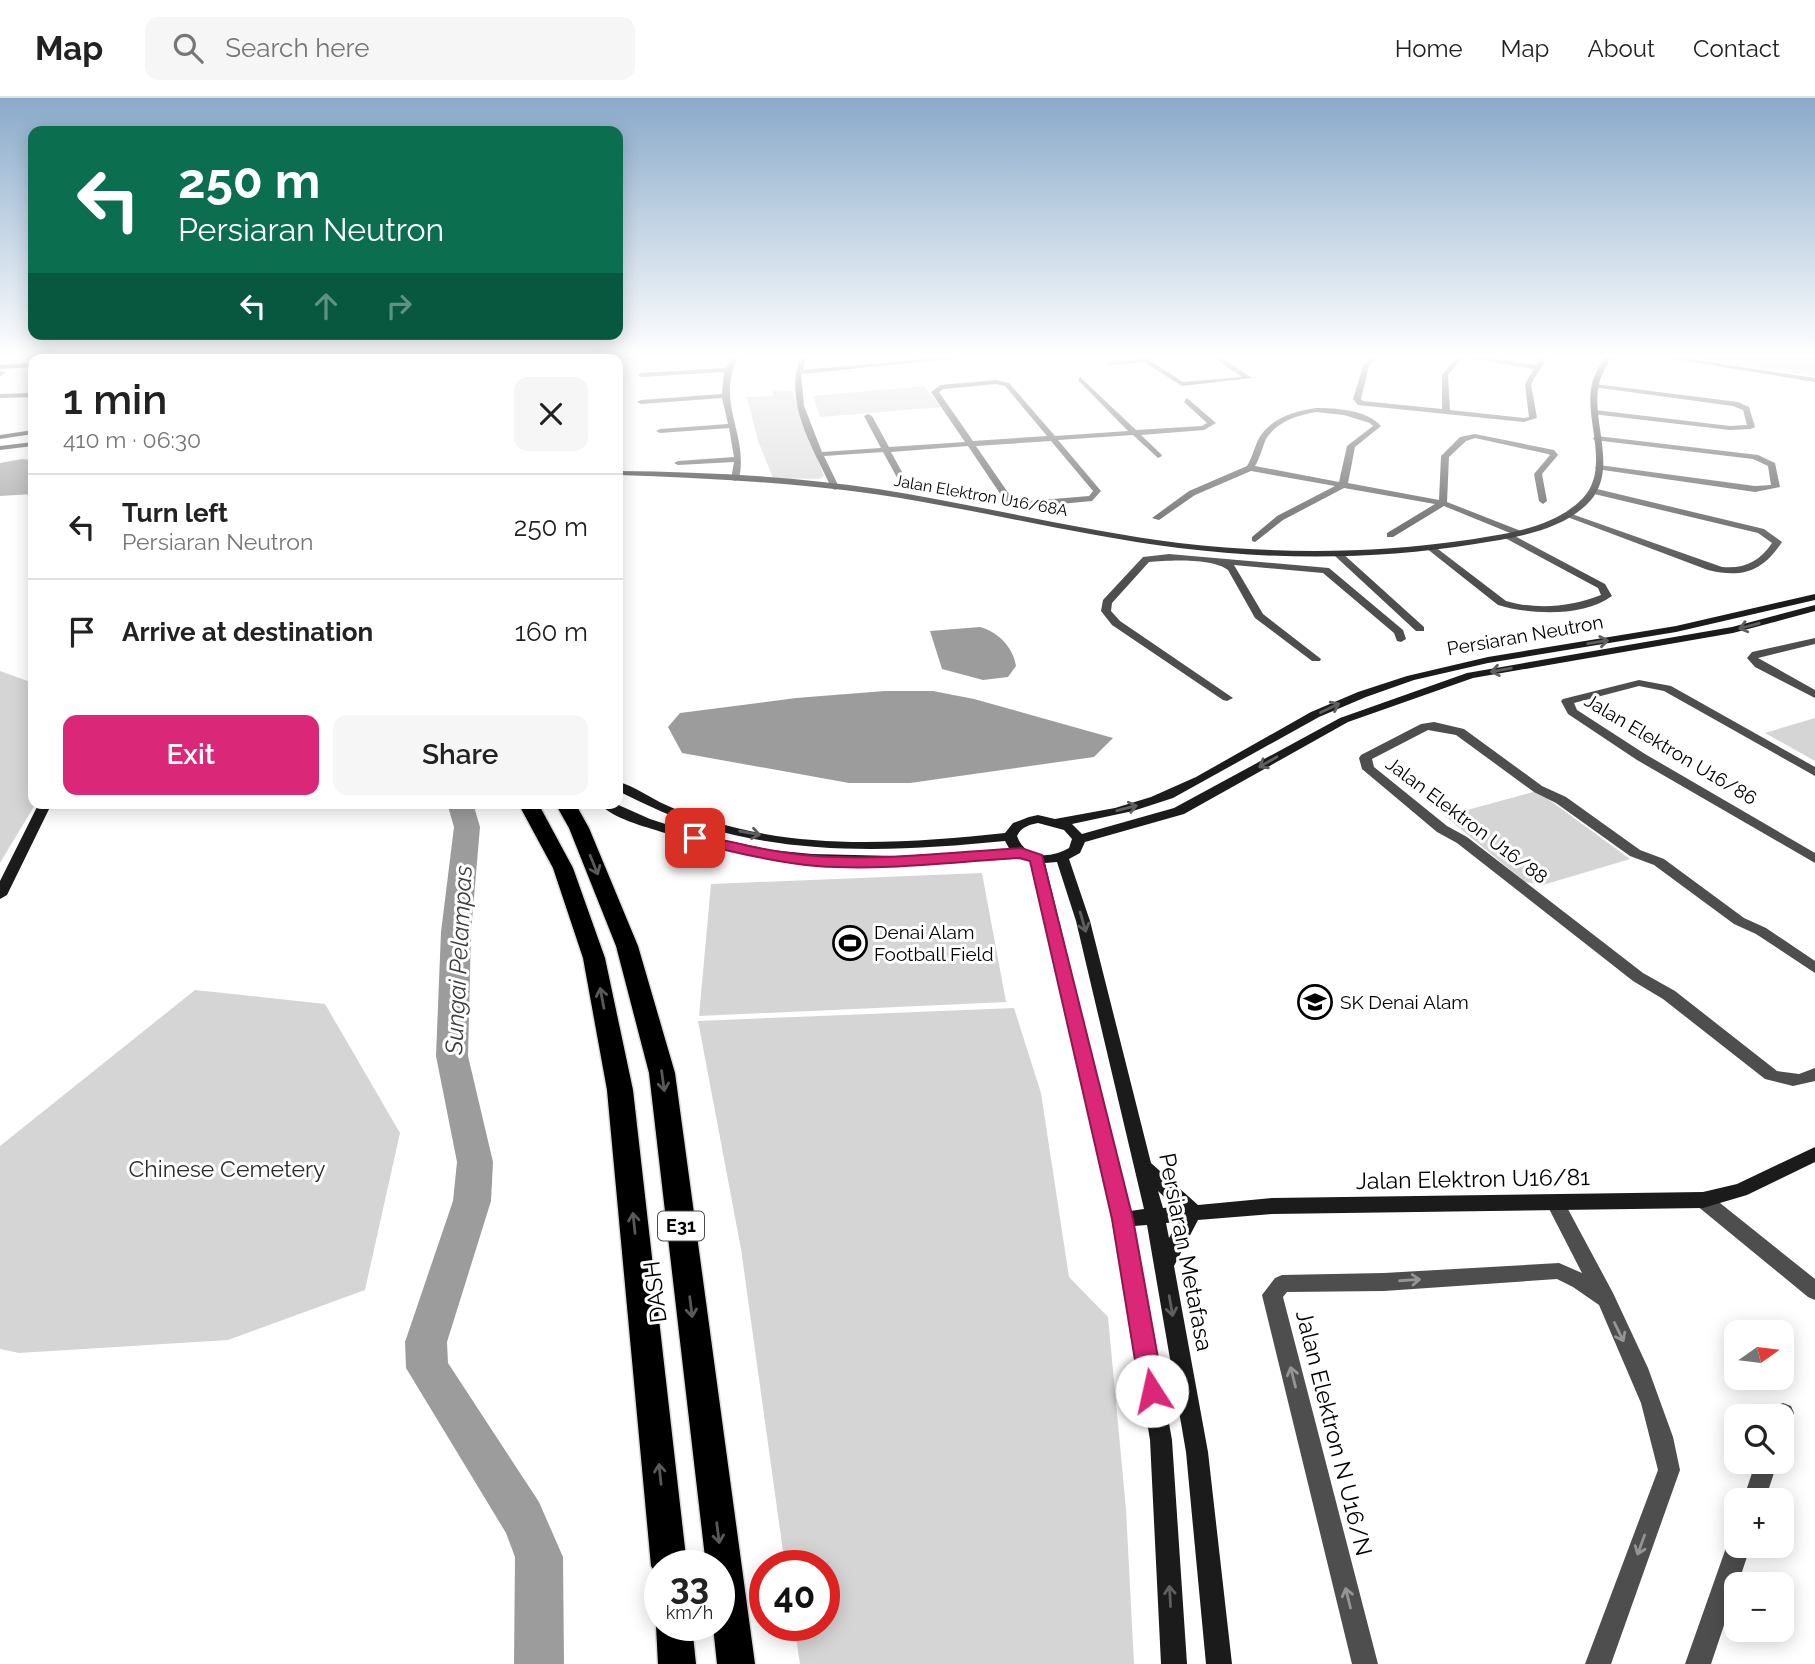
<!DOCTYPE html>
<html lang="en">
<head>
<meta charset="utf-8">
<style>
	body { margin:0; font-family:Raleway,sans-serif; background:#f6f6f6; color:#222; height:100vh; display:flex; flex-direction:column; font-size:26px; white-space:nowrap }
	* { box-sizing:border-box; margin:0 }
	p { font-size:23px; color:#767676 }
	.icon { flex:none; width:38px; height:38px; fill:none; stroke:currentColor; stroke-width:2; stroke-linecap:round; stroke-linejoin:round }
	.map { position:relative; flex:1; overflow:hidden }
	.details { position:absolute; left:28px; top:256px; width:595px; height:455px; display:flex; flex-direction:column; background:#fff; border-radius:14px; box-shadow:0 4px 18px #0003 }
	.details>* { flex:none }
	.top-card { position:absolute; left:28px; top:28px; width:595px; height:214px; border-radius:14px; box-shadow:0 4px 18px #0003; background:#0b6e4f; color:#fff; overflow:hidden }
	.needle { width:46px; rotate:76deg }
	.tools { position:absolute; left:1724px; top:1222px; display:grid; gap:14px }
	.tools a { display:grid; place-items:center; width:70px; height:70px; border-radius:14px; background:#fff; box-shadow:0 4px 18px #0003; font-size:35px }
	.speed { position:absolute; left:644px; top:1452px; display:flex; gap:14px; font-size:35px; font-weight:700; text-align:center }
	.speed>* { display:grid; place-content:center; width:91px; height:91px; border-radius:50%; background:#fff; box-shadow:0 4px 18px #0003; line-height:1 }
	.speed small { font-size:18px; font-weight:400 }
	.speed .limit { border:10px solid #d22; background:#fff; color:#111 }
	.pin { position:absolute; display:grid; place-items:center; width:60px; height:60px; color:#fff; margin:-30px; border-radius:14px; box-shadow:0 4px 10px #0006 }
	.me { position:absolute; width:77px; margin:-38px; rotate:350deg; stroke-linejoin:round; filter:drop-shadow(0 0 5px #0008) }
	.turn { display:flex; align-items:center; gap:24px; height:147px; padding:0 35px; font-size:32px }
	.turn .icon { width:91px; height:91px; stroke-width:2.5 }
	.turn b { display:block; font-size:49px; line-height:60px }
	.lanes { display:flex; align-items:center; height:66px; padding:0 35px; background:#0003; justify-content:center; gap:35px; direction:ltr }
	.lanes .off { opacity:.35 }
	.round { display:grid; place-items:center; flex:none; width:74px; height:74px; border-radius:14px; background:#f6f6f6 }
	.head { display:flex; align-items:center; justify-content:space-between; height:119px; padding:0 35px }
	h1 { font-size:42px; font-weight:600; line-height:52px }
	.button { display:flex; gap:14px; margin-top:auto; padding:14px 35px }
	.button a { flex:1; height:80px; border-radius:14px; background:#db2777; color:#fff; font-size:28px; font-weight:600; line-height:80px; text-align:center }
	.button a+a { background:#f6f6f6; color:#222 }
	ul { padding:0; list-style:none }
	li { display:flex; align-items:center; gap:21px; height:105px; padding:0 35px; border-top:2px solid #e0e0e0 }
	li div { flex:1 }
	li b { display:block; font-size:26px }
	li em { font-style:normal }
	header { display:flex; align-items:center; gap:42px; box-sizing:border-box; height:98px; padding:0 35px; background:#fff; border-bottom:2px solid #e0e0e0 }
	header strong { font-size:33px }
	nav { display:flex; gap:38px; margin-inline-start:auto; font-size:24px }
	.search { width:490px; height:63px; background:#f6f6f6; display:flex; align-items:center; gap:18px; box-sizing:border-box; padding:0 24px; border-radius:14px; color:#767676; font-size:26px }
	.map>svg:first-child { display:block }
</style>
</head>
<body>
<header>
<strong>Map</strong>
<div class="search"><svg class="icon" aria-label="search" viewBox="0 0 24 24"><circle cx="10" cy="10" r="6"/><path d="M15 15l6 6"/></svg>Search here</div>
<nav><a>Home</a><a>Map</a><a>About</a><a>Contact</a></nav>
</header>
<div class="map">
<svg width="1815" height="1566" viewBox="0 0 1815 1566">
	<rect width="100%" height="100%" fill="#fff"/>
	<path fill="#d5d5d5" d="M 1694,260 L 1815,260 L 1815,278 Z
		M 924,288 L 941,309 L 820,319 L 813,298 Z
		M 773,292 L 792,293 L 824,378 L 819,381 L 773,380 L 758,343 L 747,299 L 773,298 Z
		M 0,573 L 33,585 L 33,705 L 36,705 L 0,765 Z
		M 1815,620 L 1815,663 L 1765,635 Z
		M 1537,693 L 1630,761 L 1543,787 L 1525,784 L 1445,718 Z
		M 982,775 L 1006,904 L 699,918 L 711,786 Z
		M 195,892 L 325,906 L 400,1035 L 365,1192 L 228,1242 L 19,1255 L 0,1251 L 0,1048 Z
		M 1014,910 L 1041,995 L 1069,1179 L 1108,1219 L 1126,1411 L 1134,1566 L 800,1566 L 794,1528 L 824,1528 L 824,1468 L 785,1468 L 741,1151 L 698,923 Z"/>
	<path fill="#9c9c9c" d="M 22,361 L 33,362 L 33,396 L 0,398 L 0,365 Z
		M 980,529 C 998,534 1013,549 1016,568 L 1008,579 L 983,582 L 942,571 L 930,533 Z
		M 885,593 L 933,593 L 974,601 L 1113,640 L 1094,659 L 910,685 L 849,685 L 682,655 L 668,629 L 680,615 L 796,600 Z"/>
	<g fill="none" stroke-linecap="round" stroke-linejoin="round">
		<path fill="#9c9c9c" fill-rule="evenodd" d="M 447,705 L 473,705 L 480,729 L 471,834 L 468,958 L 493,1064 L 491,1103 L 447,1244 L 448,1265 L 539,1404 L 563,1459 L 564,1566 L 514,1566 L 515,1459 L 506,1435 L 406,1270 L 405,1244 L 453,1103 L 457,1064 L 436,958 L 441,834 L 454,729 Z"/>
		<g stroke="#dbdbdb" stroke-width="3">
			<path id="highway" d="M 331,260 L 341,260 L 342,261 L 332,261 Z
				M 364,260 L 374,260 L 374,261 L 364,261 Z
				M 518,705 L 538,705 L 573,770 L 605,860 L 633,992 L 687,1468 L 660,1468 L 660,1482 L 651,1468 L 607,992 L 583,860 L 553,770 Z
				M 555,705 L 575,705 L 589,730 L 638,848 L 675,975 L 755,1566 L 717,1566 L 713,1528 L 719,1528 L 719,1468 L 706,1468 L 649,975 L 616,848 L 569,730 Z
				M 660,1518 L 660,1528 L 692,1528 L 696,1566 L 658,1566 L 656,1528 Z"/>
		</g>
		<path fill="#4e4e4e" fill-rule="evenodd" d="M 732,260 L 738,260 C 715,304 749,336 739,381 L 735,383 L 731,381 L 734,364 L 678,367 L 674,365 L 678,363 L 734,359 L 729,330 L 660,335 L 656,333 L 660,331 L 728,326 L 722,300 L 641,306 L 637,304 L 641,302 L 722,296 L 724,274 L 641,279 L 638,277 L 641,275 L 726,270 Z
			M 800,260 L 806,260 L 803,272 L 936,260 L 961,260 L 801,276 L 804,308 L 822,354 L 881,350 L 864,318 L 868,316 L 872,318 L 889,349 L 965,344 L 931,294 L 941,287 L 996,282 L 1009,285 L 1055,338 L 1128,333 L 1078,282 L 1080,279 L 1136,332 L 1202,328 L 1207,325 L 1184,304 L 1187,300 L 1216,325 L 1204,332 L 1141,337 L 1161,356 L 1162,358 L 1158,360 L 1133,337 L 1058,342 L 1101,393 L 1092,403 L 1029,409 L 1005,403 L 968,348 L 891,354 L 908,385 L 904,388 L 900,385 L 883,354 L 824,358 L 839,389 L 835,392 L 831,389 C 812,348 784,305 800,260 ZM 996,286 L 1005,288 L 1047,338 L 973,343 L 939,294 L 943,291 ZM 1051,343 L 1093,393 L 1089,398 L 1029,403 L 1011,399 L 976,348 Z
			M 1146,260 L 1183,284 L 1242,279 L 1214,260 L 1222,260 L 1252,280 L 1182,288 L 1144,264 L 1111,267 L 1108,265 Z
			M 1369,260 L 1376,260 L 1369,268 L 1361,301 L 1363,303 L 1442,311 L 1442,277 L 1456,260 L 1462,260 L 1448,277 L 1450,312 L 1524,320 L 1529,319 L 1525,286 L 1534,271 L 1470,260 L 1487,260 L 1536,267 L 1541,260 L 1547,260 L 1531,286 L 1537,320 L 1524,324 L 1358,307 L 1353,301 L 1363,268 Z
			M 1667,260 L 1683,260 L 1815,280 L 1815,284 Z
			M 0,273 L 4,274 L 5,275 L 0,279 Z
			M 1595,286 L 1738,304 L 1749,309 L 1755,329 L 1751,331 L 1730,332 L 1592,316 L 1591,314 L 1595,312 L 1730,328 L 1747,327 L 1743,312 L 1733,308 L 1593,289 Z
			M 31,295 L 33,299 L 0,300 L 0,296 Z
			M 1316,310 C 1336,310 1368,312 1381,328 L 1355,349 L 1348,385 L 1439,402 L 1441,358 L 1460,339 L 1475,336 L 1554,352 L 1558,357 L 1542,376 L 1547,403 L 1543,406 L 1539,403 L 1534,376 L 1550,357 L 1548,356 L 1475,340 L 1466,343 L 1449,359 L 1447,404 L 1521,433 L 1521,437 L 1515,437 L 1444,408 L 1393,439 L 1387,439 L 1387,435 L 1435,406 L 1344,390 L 1283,422 L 1255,444 L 1252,443 L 1252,439 L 1277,418 L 1335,388 L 1251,373 L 1195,397 L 1159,422 L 1152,420 L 1189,393 L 1247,368 C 1252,360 1254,351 1258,342 C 1269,321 1294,313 1316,310 ZM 1316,314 L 1344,317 L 1370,325 L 1373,328 L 1347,348 L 1339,384 L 1255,368 C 1260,360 1262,350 1266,341 C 1276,324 1298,317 1316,314 Z
			M 1597,338 L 1758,357 L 1775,365 L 1780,389 L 1755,394 L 1596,371 L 1595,369 L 1599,367 L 1755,388 L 1771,387 L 1768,368 L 1753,361 L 1594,342 L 1593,340 Z
			M 1593,390 L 1764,431 L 1782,444 C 1762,474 1742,480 1708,472 L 1562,417 L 1569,415 L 1722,469 C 1744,471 1759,464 1772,445 L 1758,435 L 1590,395 L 1589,393 Z
			M 1505,436 L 1511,436 L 1605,486 L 1612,498 C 1584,519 1530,517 1498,507 L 1426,450 L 1434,448 L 1506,503 C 1537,512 1571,509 1601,497 L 1598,490 L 1505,440 Z
			M 1335,454 L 1341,454 L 1424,529 L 1424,533 L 1416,533 L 1335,458 Z
			M 1169,456 L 1329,470 L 1403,532 L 1406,541 L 1401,544 L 1397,543 L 1394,535 L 1323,475 L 1234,467 L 1263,516 L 1321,561 L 1320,563 L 1312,563 L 1255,520 L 1228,472 C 1213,460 1169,462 1149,464 L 1112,505 L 1111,513 L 1120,523 L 1233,600 L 1227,603 L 1223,602 L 1112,527 L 1101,513 L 1103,502 L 1143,459 Z
			M 1815,540 L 1815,546 L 1758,560 L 1815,592 L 1815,600 L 1755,569 L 1747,560 L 1752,554 Z
			M 1639,582 L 1671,588 L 1815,669 L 1815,678 L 1664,593 L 1639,588 L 1574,605 L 1577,612 L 1645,656 L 1815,755 L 1815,765 L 1637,662 L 1568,616 L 1561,603 L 1563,601 Z
			M 1434,624 L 1464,631 L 1542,688 L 1566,699 L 1640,752 L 1664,761 L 1744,820 L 1766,830 L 1815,863 L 1815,875 L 1756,836 L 1734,826 L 1654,767 L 1630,758 L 1556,705 L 1534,694 L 1456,637 L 1428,632 L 1372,661 L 1374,669 L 1447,728 L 1467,739 L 1643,875 L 1675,893 L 1777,973 L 1799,976 L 1815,970 L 1815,983 L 1793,988 L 1765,981 L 1663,901 L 1633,883 L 1457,745 L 1437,734 L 1362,671 L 1359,660 L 1361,657 L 1421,626 Z
			M 1703,1094 L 1710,1097 L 1815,1181 L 1815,1202 L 1808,1199 L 1696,1107 L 1694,1102 L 1696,1097 Z
			M 1555,1097 L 1562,1100 L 1613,1195 L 1648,1270 L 1673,1339 L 1680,1372 L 1611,1566 L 1585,1566 L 1658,1372 L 1641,1305 L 1599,1207 L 1573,1189 L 1557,1181 L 1384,1193 L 1287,1194 L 1283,1199 L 1378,1566 L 1352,1566 L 1262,1197 L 1275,1180 L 1282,1177 L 1384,1175 L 1559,1165 L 1582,1175 L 1546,1105 L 1548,1100 Z
			M 1783,1305 L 1791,1308 L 1794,1315 L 1790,1327 L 1782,1330 L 1782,1318 L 1772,1318 L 1775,1308 Z
			M 1756,1363 L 1778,1363 L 1765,1402 L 1743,1402 Z
			M 1736,1437 L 1736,1447 L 1751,1447 L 1711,1566 L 1685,1566 L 1727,1447 L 1731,1439 Z"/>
		<path fill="#1b1b1b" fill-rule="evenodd" d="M 422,260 L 428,260 L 428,261 L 422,261 Z
			M 436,260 L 442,260 L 442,261 L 436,261 Z
			M 1605,260 L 1611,260 C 1605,270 1600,279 1598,291 C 1593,328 1617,370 1591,402 C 1564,433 1513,440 1475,446 C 1376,462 1277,462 1179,450 C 1076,437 976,411 874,396 C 789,384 704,380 618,377 L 618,373 C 705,374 792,378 878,391 C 979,407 1078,432 1179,445 C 1275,456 1371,456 1467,442 C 1506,436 1554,430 1583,400 C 1610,371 1586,325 1591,291 C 1593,279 1598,270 1605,260 Z
			M 33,265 L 33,269 L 0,271 L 0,267 Z
			M 33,332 L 33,336 L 0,341 L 0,337 Z
			M 33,344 L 33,348 L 0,352 L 0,348 Z
			M 1815,496 L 1815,502 L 1676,534 L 1488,565 L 1414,582 L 1366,599 L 1319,619 L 1173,700 L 1133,713 L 1072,726 L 1082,736 L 1174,710 L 1340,620 L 1467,575 L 1732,529 L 1815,507 L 1815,513 L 1733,535 L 1473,580 L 1348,624 L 1184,716 L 1085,744 L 1080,755 L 1069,761 L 1090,823 L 1151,1065 L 1198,1107 L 1272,1100 L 1703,1094 L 1737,1086 L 1815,1049 L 1815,1064 L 1747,1097 L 1703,1110 L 1272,1116 L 1198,1122 L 1174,1168 L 1208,1354 L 1232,1566 L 1206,1566 L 1186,1354 L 1147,1127 L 1134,1128 L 1172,1342 L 1187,1566 L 1161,1566 L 1150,1342 L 1114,1121 L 1031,764 L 1018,759 C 898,768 781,772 665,735 C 643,728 614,721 598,705 L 614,705 L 650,721 L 693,735 L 771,752 L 812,756 L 895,758 L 1010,752 L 1005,743 C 905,753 804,758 707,730 C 675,721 647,707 618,693 L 618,684 C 635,688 650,700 666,707 C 681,714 697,719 712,723 C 805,753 909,745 1005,735 L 1013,725 L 1029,719 L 1038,717 L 1055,721 L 1115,710 L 1151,699 L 1196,679 L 1311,614 L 1358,594 L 1407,578 L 1488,559 L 1676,528 ZM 1038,725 L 1064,732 L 1072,741 L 1069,750 C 1050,761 1025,761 1017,738 C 1021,729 1029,727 1038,725 ZM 1057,764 L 1076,823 L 1144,1111 L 1130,1113 L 1045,765 ZM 1158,1093 L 1175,1109 L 1163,1110 ZM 1178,1124 L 1169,1140 L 1166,1125 Z
			M 39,705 L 52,705 L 7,797 L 0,801 L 0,783 Z"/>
		<use href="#highway" fill="#000" fill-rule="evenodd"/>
	</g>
	<defs><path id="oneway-shaft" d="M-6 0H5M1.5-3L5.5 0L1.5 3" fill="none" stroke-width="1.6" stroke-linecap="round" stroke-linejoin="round" transform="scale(1.75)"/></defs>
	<g stroke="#5f5f5f">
		<use href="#oneway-shaft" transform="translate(1749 528) rotate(165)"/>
		<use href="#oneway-shaft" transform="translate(1598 544) rotate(-9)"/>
		<use href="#oneway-shaft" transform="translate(1501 572) rotate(170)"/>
		<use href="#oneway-shaft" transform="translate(1330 610) rotate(-25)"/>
		<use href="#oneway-shaft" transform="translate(1268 664) rotate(150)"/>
		<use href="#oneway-shaft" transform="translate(1127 710) rotate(-14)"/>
		<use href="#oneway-shaft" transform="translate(750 735) rotate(10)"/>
		<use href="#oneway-shaft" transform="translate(1083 824) rotate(74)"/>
		<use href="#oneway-shaft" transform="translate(1171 1208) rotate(80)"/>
		<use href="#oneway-shaft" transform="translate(1170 1498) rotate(-93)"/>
	</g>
	<g stroke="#595959">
		<use href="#oneway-shaft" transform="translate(594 767) rotate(68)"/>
		<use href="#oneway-shaft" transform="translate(602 900) rotate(-101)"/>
		<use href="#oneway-shaft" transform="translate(663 983) rotate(82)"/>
		<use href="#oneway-shaft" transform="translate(634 1125) rotate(-96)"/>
		<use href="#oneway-shaft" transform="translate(691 1209) rotate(83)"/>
		<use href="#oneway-shaft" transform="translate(660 1376) rotate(-96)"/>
		<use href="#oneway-shaft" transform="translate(718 1435) rotate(83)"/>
	</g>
	<g stroke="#959595">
		<use href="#oneway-shaft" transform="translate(1410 1182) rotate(-4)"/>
		<use href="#oneway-shaft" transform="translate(1619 1234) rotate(64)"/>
		<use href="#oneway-shaft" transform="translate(1293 1279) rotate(-104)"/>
		<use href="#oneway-shaft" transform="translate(1641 1447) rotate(110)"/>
		<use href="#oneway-shaft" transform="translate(1348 1500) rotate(-104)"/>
	</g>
	<linearGradient id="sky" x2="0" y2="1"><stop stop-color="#89aaca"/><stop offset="0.54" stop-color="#fff"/><stop offset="1" stop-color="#fff" stop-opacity="0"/></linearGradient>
	<rect width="1815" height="479" fill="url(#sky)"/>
	<path fill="#db2777" stroke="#8e194d" stroke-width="2" d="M 695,736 C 735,745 775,755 816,758 C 884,763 953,754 1021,750 L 1042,757 L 1133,1121 L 1164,1293 L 1161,1301 L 1152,1304 L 1144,1301 L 1140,1293 L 1112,1121 L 1030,763 L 1019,760 C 952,764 883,773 816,768 C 773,764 731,754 690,743 L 690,737 Z"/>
	<defs>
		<g id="stadium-ring" transform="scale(1.75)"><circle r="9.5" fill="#fff" stroke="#000" stroke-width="1.5"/><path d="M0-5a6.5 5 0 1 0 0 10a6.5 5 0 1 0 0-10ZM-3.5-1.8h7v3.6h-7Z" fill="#000"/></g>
		<g id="school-ring" transform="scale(1.75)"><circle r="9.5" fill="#fff" stroke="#000" stroke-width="1.5"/><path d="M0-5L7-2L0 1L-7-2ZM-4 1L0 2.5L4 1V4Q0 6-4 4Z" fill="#000"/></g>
	</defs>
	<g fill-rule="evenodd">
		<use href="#stadium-ring" x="850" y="845"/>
		<use href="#school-ring" x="1315" y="904"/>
	</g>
	<g text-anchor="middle" stroke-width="6" stroke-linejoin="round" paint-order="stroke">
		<g font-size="16" fill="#000" stroke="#fff">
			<text transform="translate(981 397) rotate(10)" y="6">Jalan Elektron U16/68A</text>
		</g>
		<rect fill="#fff" stroke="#4c4c4c" stroke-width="2" x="658" y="1113.5" width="46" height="29" rx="5"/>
		<g font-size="18" font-weight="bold" fill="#000">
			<text x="681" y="1134">E31</text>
		</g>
		<g font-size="19" fill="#000" stroke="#fff">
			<text transform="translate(1525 537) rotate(-10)" y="7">Persiaran Neutron</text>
			<text transform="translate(1671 651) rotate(31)" y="7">Jalan Elektron U16/86</text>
			<text transform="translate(1467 722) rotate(37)" y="7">Jalan Elektron U16/88</text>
		</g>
		<g font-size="19" fill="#000" stroke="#fff" text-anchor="start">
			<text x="874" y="841">Denai Alam<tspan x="874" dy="22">Football Field</tspan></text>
			<text x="1340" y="911">SK Denai Alam</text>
		</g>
		<g font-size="23" fill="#2c2c2c" stroke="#fff">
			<text x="227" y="1079">Chinese Cemetery</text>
		</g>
		<g font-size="23" fill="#000" stroke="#fff">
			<text transform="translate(1473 1081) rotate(-1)" y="8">Jalan Elektron U16/81</text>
			<text transform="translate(1186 1154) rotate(79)" y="8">Persiaran Metafasa</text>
			<text transform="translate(655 1194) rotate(-97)" y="8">DASH</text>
			<text transform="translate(1334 1335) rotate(76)" y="8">Jalan Elektron N U16/N</text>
		</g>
		<g font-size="24" font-style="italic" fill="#3d3d3d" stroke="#fff">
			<text transform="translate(459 862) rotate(-87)" y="8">Sungai Pelampas</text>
		</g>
	</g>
</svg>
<div class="tools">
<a><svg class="needle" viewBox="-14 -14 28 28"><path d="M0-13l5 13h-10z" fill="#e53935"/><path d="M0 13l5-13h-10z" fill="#767676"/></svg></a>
<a><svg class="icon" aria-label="search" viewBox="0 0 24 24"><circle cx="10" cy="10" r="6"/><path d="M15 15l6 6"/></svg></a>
<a>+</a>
<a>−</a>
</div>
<div class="speed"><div>33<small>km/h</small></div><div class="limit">40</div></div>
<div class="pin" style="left:695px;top:740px;background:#d93025"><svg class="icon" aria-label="arrive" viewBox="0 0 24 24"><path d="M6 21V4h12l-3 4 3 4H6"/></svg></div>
<svg class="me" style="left:1152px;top:1293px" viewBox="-20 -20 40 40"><circle r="19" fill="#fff"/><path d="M0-13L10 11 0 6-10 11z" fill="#db2777"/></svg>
<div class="top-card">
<div class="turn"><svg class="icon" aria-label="left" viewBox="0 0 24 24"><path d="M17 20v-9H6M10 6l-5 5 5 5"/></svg><div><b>250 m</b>Persiaran Neutron</div></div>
<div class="lanes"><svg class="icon" aria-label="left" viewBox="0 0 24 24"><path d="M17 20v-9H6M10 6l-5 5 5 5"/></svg><svg class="icon off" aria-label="ahead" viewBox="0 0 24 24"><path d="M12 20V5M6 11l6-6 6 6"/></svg><svg class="icon off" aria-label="right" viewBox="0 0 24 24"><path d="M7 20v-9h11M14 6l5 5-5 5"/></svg></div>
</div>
<section class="details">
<div class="head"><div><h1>1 min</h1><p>410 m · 06:30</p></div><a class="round"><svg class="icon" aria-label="close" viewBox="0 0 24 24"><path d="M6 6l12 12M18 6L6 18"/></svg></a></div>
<ul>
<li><svg class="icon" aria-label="left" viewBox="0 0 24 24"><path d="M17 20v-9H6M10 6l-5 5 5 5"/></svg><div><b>Turn left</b><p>Persiaran Neutron</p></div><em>250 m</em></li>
<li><svg class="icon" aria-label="arrive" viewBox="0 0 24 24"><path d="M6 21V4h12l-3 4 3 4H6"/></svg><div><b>Arrive at destination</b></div><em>160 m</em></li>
</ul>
<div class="button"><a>Exit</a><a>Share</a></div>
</section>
</div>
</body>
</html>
